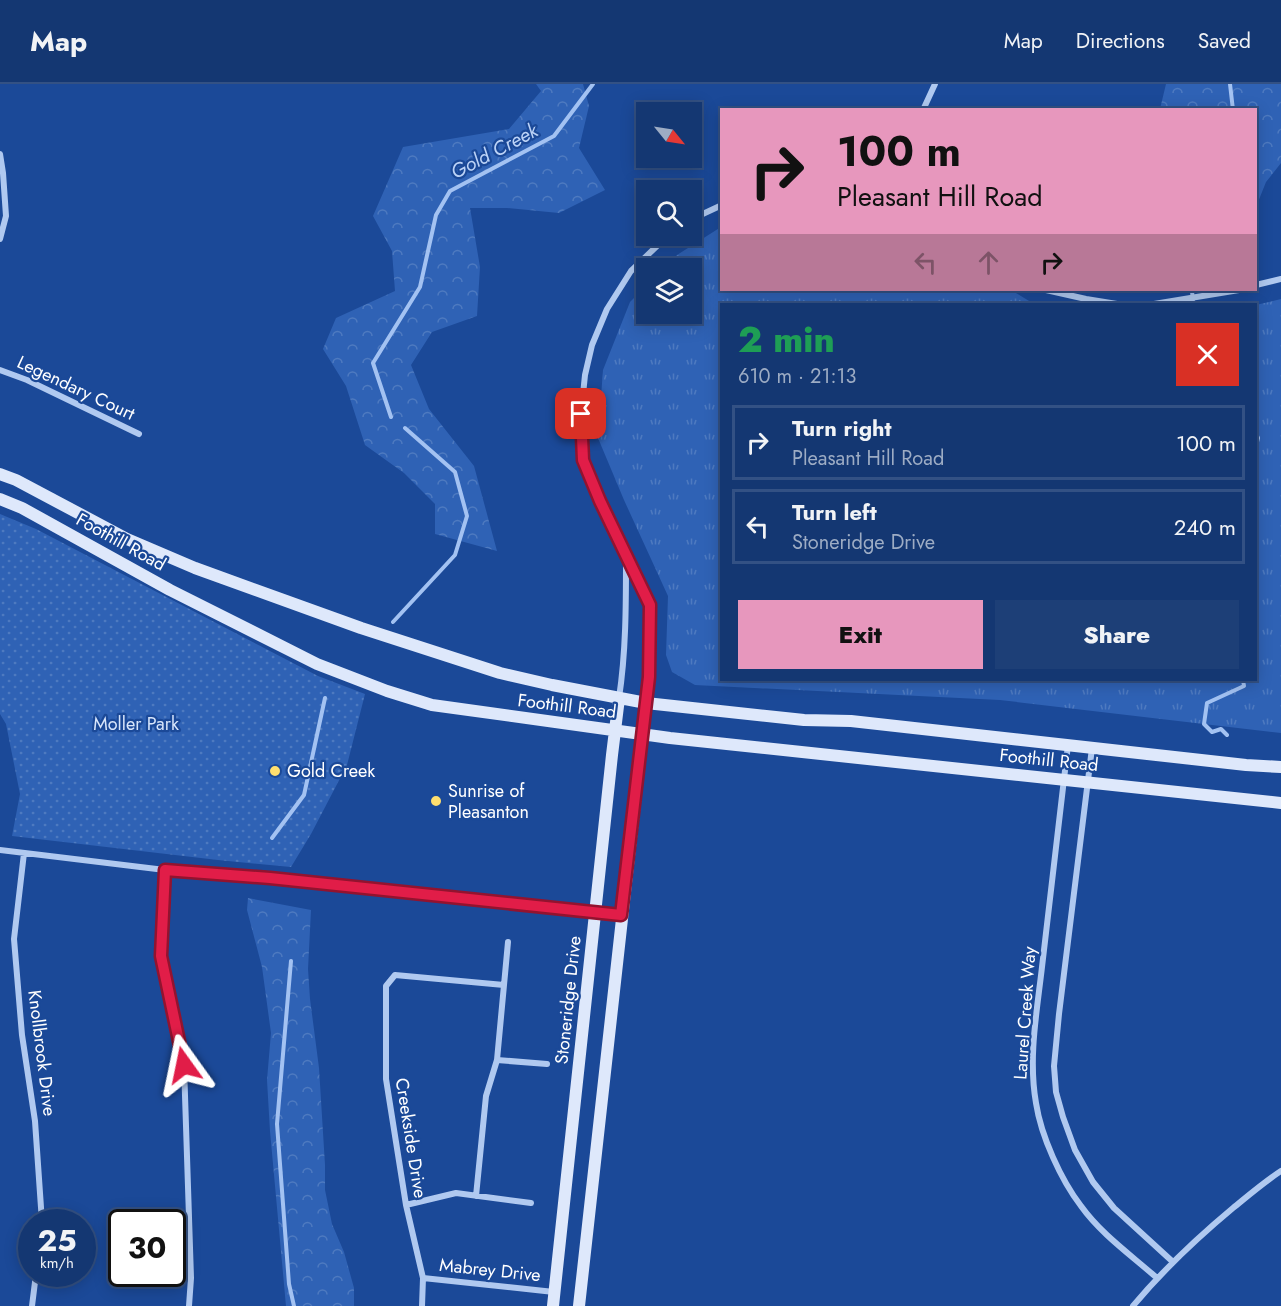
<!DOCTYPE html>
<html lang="en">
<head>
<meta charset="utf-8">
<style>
	body { margin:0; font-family:Jost,sans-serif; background:#1d3f77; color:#f1f3f6; height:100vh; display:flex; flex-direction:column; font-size:22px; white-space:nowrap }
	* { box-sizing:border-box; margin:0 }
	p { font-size:20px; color:#9dacc4 }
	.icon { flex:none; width:33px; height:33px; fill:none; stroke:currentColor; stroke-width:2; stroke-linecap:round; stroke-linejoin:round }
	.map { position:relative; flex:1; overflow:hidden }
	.drawer { position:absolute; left:720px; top:219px; width:537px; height:378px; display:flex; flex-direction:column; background:#143772; border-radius:0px; box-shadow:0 3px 15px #0003,0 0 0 2px #335184 }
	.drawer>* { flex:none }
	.hud { position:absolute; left:720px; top:24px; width:537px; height:183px; border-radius:0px; box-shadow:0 3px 15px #0003,0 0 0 2px #335184; background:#e797bd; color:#111; overflow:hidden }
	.needle { width:39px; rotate:120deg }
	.fabs { position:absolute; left:636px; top:18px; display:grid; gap:12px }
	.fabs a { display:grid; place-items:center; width:66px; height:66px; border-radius:0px; background:#143772; box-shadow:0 3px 15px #0003,0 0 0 2px #335184; font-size:30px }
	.speed { position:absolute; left:18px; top:1125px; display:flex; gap:12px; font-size:30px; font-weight:700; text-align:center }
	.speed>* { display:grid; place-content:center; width:78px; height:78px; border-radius:50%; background:#143772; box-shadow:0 3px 15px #0003,0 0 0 2px #335184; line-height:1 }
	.speed small { font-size:15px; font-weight:400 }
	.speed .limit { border:3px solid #111; border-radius:9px; background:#fff; color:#111 }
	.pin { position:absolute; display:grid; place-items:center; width:51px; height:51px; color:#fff; margin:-26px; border-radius:12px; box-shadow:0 3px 9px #0006 }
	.me { position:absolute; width:66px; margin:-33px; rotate:348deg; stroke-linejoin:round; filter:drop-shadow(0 0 4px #0008) }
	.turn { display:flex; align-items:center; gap:21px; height:126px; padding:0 18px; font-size:27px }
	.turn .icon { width:78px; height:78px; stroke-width:2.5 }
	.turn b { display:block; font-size:42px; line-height:51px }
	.lanes { display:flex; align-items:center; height:57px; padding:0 18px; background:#0003; justify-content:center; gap:30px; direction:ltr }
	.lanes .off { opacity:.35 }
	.round { display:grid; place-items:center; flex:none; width:63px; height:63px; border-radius:0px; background:#1d3f77 }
	.head { display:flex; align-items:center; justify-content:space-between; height:102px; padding:0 18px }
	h1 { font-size:36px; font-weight:800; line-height:45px; color:#1e9e55 }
	.button { display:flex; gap:12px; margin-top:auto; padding:12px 18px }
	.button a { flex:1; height:69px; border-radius:0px; background:#e797bd; color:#111; font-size:24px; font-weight:800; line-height:69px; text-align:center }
	.button a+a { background:#1d3f77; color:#f1f3f6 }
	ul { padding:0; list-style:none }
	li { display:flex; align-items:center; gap:18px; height:75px; margin:0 12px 9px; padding:0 6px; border:3px solid #335184; border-radius:0px }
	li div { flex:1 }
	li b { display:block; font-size:22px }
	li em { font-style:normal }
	header { display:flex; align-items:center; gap:36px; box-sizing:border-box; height:84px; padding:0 30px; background:#143772; border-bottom:2px solid #335184 }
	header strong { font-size:28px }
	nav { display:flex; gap:33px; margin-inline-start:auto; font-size:21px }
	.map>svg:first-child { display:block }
</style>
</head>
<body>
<header>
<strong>Map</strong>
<nav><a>Map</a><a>Directions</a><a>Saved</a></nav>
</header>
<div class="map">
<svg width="1281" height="1222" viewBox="0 0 1281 1222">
	<defs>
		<pattern id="grass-tufts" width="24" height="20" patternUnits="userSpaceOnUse" patternTransform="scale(1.5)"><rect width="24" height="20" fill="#2f62b5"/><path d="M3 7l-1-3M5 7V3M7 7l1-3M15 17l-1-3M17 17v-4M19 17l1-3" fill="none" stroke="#4e7ac0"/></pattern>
		<pattern id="forest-crowns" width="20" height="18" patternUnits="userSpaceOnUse" patternTransform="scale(1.5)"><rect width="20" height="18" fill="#2f62b5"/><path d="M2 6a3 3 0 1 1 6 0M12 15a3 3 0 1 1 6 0" fill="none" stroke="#4e7ac0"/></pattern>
		<pattern id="park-dots" width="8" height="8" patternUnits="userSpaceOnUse" patternTransform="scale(1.5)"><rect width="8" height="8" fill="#2f62b5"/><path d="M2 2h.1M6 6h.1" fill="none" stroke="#4e7ac0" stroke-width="1.8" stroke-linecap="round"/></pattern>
	</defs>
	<rect width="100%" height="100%" fill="#1b4998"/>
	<path fill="url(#grass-tufts)" d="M 721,143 L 722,206 L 1011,206 L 1034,220 L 722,220 L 722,596 L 1256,596 L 1256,221 L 1281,215 L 1281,649 L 1000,616 L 695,601 L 672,588 L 666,571 L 668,512 L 624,416 L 598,354 L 603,286 L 630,218 L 646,202 L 646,230 L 692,230 L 692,184 L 663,184 L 677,171 Z"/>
	<path fill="url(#forest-crowns)" d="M 536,0 L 583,0 L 589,22 L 579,64 L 605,106 L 559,129 L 507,124 L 470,124 L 480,183 L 477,232 L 432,248 L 411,281 L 429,325 L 474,382 L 497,467 L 435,450 L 435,420 L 404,389 L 365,361 L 346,302 L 323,265 L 336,234 L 395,207 L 392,167 L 373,132 L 403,63 L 509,45 L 541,7 Z
		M 1166,0 L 1281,0 L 1281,79 L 1266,98 L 1256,123 L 1256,26 L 1160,25 Z
		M 248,814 L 311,826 L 308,885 L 310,915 L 319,984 L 325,1081 L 325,1106 L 332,1140 L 344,1168 L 354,1204 L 354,1222 L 286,1222 L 270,1047 L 267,996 L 271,949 L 262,883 L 247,826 Z"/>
	<path fill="url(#park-dots)" d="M 0,430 L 36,445 L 318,592 L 365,610 L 347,681 L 311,750 L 291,783 L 218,776 L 12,752 L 20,710 L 6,640 L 0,630 Z"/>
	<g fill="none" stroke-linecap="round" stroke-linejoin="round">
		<path stroke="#a3c2f2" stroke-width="4" d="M 1230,0 L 1233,26
			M 1192,206 L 1193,220
			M 391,333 L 373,279 L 420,203 L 436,131 L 450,107 L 554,52 L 593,0
			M 1256,350 L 1258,354 L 1256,362
			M 393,538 L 455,471 L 467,432 L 455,388 L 405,344
			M 1227,651 L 1221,645 L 1212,648 L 1204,640 L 1207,619 L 1244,602 L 1243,596
			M 272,754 L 304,711 L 325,614
			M 291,877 L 277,1040 L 289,1200 L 294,1222"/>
		<path stroke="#b0c9f0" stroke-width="6" d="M 923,26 L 935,0
			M 0,70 L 3,89 L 6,132 L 0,155
			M 692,135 L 722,121
			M 1256,201 L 1281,195
			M 1046,206 L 1086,215 L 1117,220 L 1154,220 L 1239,206
			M 0,286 L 27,296 L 139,350
			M 619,614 C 626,568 626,521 626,474
			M 646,619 L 649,593 L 650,521 L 600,417 L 583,376 L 581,330 L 585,291 L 592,261 L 607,225 L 631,187 L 659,160 L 670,152
			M 1068,661 C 1060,735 1050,809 1042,883 C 1037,927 1028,974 1036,1019 C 1041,1052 1061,1096 1081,1122 C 1101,1150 1131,1171 1157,1194
			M 1092,664 L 1059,930 L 1054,982 L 1056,1008 L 1063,1033 L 1075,1066 L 1093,1098 L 1114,1124 L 1173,1178
			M 0,766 L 165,786 L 270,794 L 621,831
			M 24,769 L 14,855 L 22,951 L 35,1037 L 42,1138
			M 165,786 L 161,872 L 184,981 L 191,1194 L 189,1222
			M 504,901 L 508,858
			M 497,976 L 547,980
			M 406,1121 L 456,1109 L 531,1119
			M 423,1194 L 554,1208
			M 32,1222 L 36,1190
			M 422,1222 L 423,1194 L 406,1121 L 386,995 L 386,902 L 395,891 L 504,901 L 497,976 L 486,1012 L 476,1112
			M 1133,1222 C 1163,1186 1197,1154 1233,1124 C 1249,1111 1264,1098 1281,1087"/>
		<path stroke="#dee8fb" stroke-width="12" d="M 0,390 L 16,396 L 127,455 L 195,484 L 361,544 L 500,589 L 552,601 L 646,619 L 804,636 L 851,637 L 1246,681 L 1281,683
			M 0,415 L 22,424 L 170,506 L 317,580 L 387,607 L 432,621 L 670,654 L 1281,719
			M 553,1222 L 612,671 L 619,614
			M 579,1222 L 646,619"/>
	</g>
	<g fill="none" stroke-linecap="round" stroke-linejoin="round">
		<g stroke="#92132f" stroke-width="15">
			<path id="route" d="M 184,981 L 161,872 L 165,786 L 270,794 L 621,831 L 649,593 L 650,521 L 600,417 L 583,376 L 581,330"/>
		</g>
		<use href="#route" stroke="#e11d48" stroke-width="10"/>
	</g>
	<g fill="#ffdf6f" stroke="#1b4998" stroke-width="2">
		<circle cx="275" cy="687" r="6"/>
		<circle cx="436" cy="717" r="6"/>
	</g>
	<g text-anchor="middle" stroke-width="4.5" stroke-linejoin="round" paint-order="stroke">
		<g font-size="18" fill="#fff" stroke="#1b4998">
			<text transform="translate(76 304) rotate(25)" y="6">Legendary Court</text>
			<text transform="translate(121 458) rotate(29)" y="6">Foothill Road</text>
			<text transform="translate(567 622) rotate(7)" y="6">Foothill Road</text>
			<text transform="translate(1049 676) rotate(6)" y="6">Foothill Road</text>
			<text transform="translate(568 916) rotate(-84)" y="6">Stoneridge Drive</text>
			<text transform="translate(1025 929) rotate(-86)" y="6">Laurel Creek Way</text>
			<text transform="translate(42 969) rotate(83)" y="6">Knollbrook Drive</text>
			<text transform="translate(411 1054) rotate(81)" y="6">Creekside Drive</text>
			<text transform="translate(490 1186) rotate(6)" y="6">Mabrey Drive</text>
		</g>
		<g font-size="18" fill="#d7e5fb" stroke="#1b4998">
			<text x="136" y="646">Moller Park</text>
		</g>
		<g font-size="18" fill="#fff" stroke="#1b4998" text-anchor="start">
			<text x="287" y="693">Gold Creek</text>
			<text x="448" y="713">Sunrise of<tspan x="448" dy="21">Pleasanton</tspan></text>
		</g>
		<g font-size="20" font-style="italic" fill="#bcd3f7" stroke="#1b4998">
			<text transform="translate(494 67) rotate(-28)" y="7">Gold Creek</text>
		</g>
	</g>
</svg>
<div class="fabs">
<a><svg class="needle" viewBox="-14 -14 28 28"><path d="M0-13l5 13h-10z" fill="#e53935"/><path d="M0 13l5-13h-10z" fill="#9dacc4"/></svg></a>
<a><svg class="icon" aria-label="search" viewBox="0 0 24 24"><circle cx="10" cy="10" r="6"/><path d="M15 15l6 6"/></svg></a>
<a><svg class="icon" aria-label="layers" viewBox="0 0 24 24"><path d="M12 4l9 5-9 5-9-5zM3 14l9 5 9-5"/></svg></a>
</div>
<div class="speed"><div>25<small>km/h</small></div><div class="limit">30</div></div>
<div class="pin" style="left:581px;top:330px;background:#d93025"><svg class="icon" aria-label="arrive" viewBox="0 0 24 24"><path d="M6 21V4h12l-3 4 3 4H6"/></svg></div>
<svg class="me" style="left:184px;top:981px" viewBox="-20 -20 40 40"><path d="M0-17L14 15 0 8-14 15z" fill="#e11d48" stroke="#fff" stroke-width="4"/></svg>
<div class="hud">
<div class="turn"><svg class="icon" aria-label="right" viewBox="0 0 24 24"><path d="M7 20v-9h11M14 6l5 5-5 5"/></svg><div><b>100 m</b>Pleasant Hill Road</div></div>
<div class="lanes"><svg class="icon off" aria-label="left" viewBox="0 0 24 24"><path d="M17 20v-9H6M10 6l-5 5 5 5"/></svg><svg class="icon off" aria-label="ahead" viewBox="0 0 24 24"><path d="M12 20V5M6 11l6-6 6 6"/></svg><svg class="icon" aria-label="right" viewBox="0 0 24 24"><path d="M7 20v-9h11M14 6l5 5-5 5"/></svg></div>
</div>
<section class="drawer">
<div class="head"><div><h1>2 min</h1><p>610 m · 21:13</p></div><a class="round" style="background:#d93025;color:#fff"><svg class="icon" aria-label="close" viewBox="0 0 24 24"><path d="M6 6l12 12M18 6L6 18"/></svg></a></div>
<ul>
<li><svg class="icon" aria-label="right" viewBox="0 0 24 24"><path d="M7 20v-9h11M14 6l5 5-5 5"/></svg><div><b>Turn right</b><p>Pleasant Hill Road</p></div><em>100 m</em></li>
<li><svg class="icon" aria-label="left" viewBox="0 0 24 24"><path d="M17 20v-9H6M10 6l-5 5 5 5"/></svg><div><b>Turn left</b><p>Stoneridge Drive</p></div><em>240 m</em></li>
</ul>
<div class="button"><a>Exit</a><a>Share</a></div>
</section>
</div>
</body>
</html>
